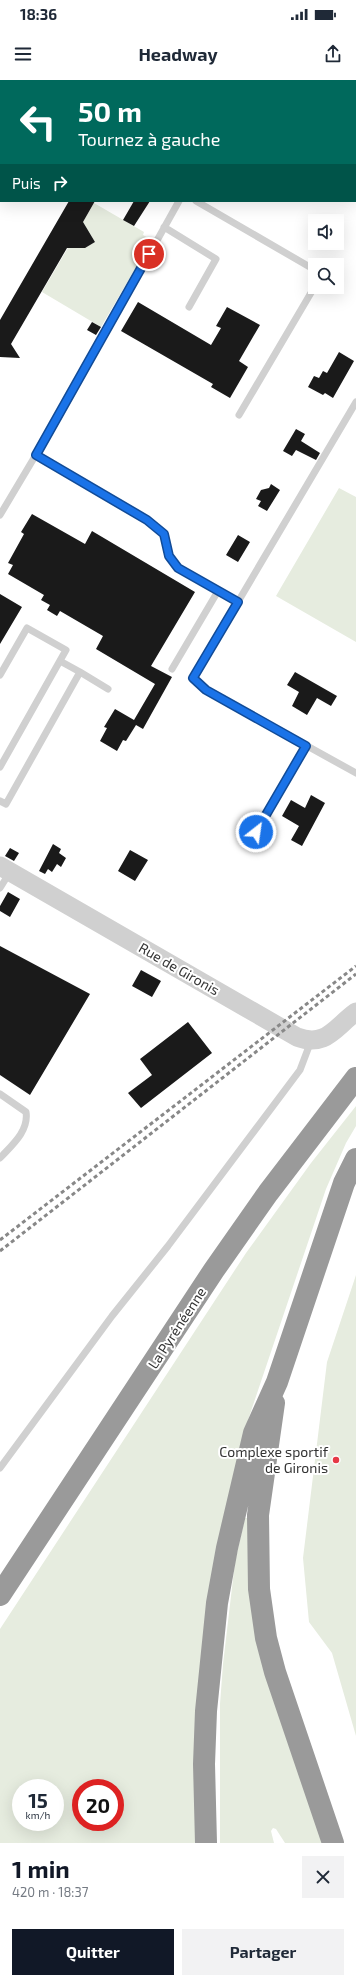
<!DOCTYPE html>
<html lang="fr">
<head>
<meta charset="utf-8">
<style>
	body { margin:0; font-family:"Exo 2",sans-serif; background:#f2f2f3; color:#1f2937; height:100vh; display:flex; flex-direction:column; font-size:15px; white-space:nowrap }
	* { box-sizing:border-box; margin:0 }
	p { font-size:13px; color:#747a83 }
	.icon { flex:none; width:22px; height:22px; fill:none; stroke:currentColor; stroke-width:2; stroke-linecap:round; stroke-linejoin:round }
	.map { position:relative; height:1763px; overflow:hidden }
	.details { display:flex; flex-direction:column; background:#fff; flex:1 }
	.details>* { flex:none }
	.banner { position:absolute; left:0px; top:0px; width:356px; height:122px; box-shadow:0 4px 16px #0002; background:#00695c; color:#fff; overflow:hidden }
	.tools { position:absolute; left:308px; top:134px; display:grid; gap:8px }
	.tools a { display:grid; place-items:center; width:36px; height:36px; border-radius:0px; background:#fff; box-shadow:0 4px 16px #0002; font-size:20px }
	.speed { position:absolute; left:12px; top:1699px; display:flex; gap:8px; font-size:20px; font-weight:700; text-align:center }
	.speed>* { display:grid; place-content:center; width:52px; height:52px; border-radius:50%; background:#fff; box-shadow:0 4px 16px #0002; line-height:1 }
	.speed small { font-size:10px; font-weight:400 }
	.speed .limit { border:6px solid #d22; background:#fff; color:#111 }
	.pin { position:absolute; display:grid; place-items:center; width:34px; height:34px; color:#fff; margin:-17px; border:2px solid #fff; border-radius:50%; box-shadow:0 1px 4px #0007 }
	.me { position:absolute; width:44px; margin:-22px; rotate:30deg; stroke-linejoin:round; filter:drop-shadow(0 0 3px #0008) }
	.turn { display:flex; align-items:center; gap:14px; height:84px; padding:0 12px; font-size:18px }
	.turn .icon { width:52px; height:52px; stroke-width:2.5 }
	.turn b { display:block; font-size:28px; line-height:34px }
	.then { display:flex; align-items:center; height:38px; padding:0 12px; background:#0003; gap:8px; font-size:15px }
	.round { display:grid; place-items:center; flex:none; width:42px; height:42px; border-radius:0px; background:#f2f2f3 }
	.summary { display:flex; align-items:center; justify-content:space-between; height:68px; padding:0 12px }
	h1 { font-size:24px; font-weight:700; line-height:30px; color:#111827 }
	.button { display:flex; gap:8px; margin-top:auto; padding:8px 12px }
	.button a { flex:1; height:46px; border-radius:0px; background:#111827; color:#fff; font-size:16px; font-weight:700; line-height:46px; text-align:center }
	.button a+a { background:#f2f2f3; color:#1f2937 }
	.status { display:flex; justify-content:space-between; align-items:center; height:28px; padding:0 20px; background:#fff; direction:ltr }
	.status svg { height:11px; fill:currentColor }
	header { display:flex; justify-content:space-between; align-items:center; height:52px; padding:0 12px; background:#fff; font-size:18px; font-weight:700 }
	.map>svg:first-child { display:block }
</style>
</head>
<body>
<div class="status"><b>18:36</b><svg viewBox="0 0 49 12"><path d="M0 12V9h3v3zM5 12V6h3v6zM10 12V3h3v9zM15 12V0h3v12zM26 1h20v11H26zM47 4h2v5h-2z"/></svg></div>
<header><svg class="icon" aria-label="menu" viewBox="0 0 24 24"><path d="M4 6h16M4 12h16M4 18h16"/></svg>Headway<svg class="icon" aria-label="share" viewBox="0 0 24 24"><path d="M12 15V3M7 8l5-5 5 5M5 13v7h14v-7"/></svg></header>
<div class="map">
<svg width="356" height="1763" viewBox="0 0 356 1763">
	<rect width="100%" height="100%" fill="#fff"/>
	<path fill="#e6ecdf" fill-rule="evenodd" d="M 94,123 L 144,152 L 143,155 L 152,160 L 101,247 L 42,212 L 69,166 L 78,168 L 80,163 L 86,167 L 95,162 L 89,152 L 81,156 L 76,154 Z
		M 339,408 L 356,417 L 356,562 L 276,516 Z
		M 356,1026 L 356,1046 L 346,1063 L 326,1109 L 248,1340 L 197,1763 L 0,1763 L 0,1549 L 246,1173 L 311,1083 ZM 21,1708 L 55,1708 L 55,1742 L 21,1742 ZM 81,1708 L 115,1708 L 115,1742 L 81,1742 Z
		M 356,1195 L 356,1656 L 332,1573 L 309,1542 L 303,1478 L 327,1282 Z
		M 245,1438 L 248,1438 L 249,1498 L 324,1763 L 285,1763 L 276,1749 L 273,1748 L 271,1751 L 274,1763 L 220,1763 L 220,1624 L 223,1584 L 235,1482 Z"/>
	<path fill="#1a1a1a" d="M 69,121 L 95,121 L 83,142 L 95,162 L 85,168 L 67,168 L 11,264 L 20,278 L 0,277 L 0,240 Z
		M 134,121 L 150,121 L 134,146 L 123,140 Z
		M 138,222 L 211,265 L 221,248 L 216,246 L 227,227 L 260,245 L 239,281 L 248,287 L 230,318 L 211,307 L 213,304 L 121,251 Z
		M 92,242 L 101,247 L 96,255 L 87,250 Z
		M 339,272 L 354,281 L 333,318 L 325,313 L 323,315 L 308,307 L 314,296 L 319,298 L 323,291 L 327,293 Z
		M 296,349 L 305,354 L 301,361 L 320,373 L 316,380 L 296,370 L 292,376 L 283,371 Z
		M 271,404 L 280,410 L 267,431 L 258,426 L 261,421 L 256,419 L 261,410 L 269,408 Z
		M 32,434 L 85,464 L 92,451 L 195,512 L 151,586 L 172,597 L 143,649 L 136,645 L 126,661 L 123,660 L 117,671 L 100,661 L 107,648 L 104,647 L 115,629 L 134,640 L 155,604 L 96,569 L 103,556 L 60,531 L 57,536 L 47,530 L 50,525 L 41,520 L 44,515 L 8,494 L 13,485 L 8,483 L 24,454 L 21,452 Z
		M 238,455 L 250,462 L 238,482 L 226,475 Z
		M 0,514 L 22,527 L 0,564 Z
		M 295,592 L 337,616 L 331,626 L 317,618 L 307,635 L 292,626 L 299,612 L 287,605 Z
		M 311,715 L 325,723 L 302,766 L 291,760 L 299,746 L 282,736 L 291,720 L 305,728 Z
		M 53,764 L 61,769 L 59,773 L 66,778 L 61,787 L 57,784 L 52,792 L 48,789 L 45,794 L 39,791 Z
		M 10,768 L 19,773 L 14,781 L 5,776 Z
		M 130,770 L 148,780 L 135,801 L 118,791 Z
		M 8,812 L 20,819 L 10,837 L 0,831 L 0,826 Z
		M 0,866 L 90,914 L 30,1015 L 0,995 Z
		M 141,890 L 161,901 L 152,917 L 132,906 Z
		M 188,942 L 212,973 L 141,1028 L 128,1013 L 152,995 L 140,979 Z"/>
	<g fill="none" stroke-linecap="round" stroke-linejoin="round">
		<path stroke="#d0d0d0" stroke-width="7" d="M 74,0 L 75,1
			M 223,0 L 225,1
			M 352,0 L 354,1
			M 128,1 L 130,0
			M 247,1 L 247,0
			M 196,121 L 315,190
			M 164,147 L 216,179 L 189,227
			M 356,322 L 193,598 L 206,610 L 356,693
			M 239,335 L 315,206
			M 36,375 L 147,440 L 164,454 L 169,476 L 179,488 L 238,522
			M 0,435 L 62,331 L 179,121
			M 172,589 L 218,511
			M 80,592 L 108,609
			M 0,595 L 27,548 L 66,570 L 0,687
			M 0,721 L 6,724 L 80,592 L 60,581
			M 256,752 L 306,666
			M 0,808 L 10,792
			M 0,1014 L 26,1032 C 29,1051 12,1065 0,1078
			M 0,1388 L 112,1236 L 168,1166 L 300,990 L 311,961"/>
		<path stroke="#d0d0d0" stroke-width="19" d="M 0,786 L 297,957 C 326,968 335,947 356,932"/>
		<path stroke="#9a9a9a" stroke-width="22" d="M 274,1323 L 258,1435 L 259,1509 L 266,1558 L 275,1592 L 333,1763
			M 0,1515 L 214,1190 L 268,1113 L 356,998
			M 206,1763 L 204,1684 L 206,1631 L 217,1523 L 227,1468 L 254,1353 L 277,1302 L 344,1103 L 356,1079"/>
		<path stroke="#888" stroke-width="3" stroke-dasharray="4 3" stroke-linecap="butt" d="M 0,1160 L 356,886
			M 0,1171 L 356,894"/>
	</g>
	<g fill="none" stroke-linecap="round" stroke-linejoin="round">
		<g stroke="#114b97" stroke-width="10">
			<path id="route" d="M 149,174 L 36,375 L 147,440 L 164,454 L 169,476 L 178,488 L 238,522 L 193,598 L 206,610 L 306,666 L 256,752"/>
		</g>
		<use href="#route" stroke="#1a73e8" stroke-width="7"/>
	</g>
	<circle fill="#e63946" stroke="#fff" stroke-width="1.5" cx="336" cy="1380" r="4"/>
	<g text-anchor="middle" stroke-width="4" stroke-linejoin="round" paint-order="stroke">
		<g font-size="14" fill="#333" stroke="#fff">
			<text transform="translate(179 889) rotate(30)" y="5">Rue de Gironis</text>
			<text transform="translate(177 1248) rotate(-57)" y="5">La Pyrénéenne</text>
		</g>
		<g font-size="14" fill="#333" stroke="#fff" text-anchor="end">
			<text x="328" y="1377">Complexe sportif<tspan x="328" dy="16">de Gironis</tspan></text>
		</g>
	</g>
</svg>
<div class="tools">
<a><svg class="icon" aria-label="sound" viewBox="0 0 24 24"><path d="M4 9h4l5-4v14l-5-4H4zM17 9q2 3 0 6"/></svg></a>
<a><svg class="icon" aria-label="search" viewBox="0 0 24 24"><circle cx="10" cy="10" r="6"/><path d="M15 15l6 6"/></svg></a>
</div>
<div class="speed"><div>15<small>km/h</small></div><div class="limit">20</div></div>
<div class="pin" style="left:149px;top:174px;background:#d93025"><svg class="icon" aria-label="arrive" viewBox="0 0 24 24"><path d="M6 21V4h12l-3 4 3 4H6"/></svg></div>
<svg class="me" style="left:256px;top:752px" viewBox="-20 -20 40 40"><circle r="17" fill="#1a73e8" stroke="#fff" stroke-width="3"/><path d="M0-11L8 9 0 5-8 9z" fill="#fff"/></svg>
<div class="banner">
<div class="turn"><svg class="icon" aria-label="left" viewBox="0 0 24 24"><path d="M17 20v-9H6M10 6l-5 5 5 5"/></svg><div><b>50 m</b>Tournez à gauche</div></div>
<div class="then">Puis<svg class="icon" aria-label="right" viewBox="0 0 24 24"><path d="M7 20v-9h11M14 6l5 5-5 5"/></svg></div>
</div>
</div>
<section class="details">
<div class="summary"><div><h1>1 min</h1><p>420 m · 18:37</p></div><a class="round"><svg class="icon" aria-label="close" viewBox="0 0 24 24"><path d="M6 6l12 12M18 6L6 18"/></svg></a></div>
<div class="button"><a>Quitter</a><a>Partager</a></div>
</section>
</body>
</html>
